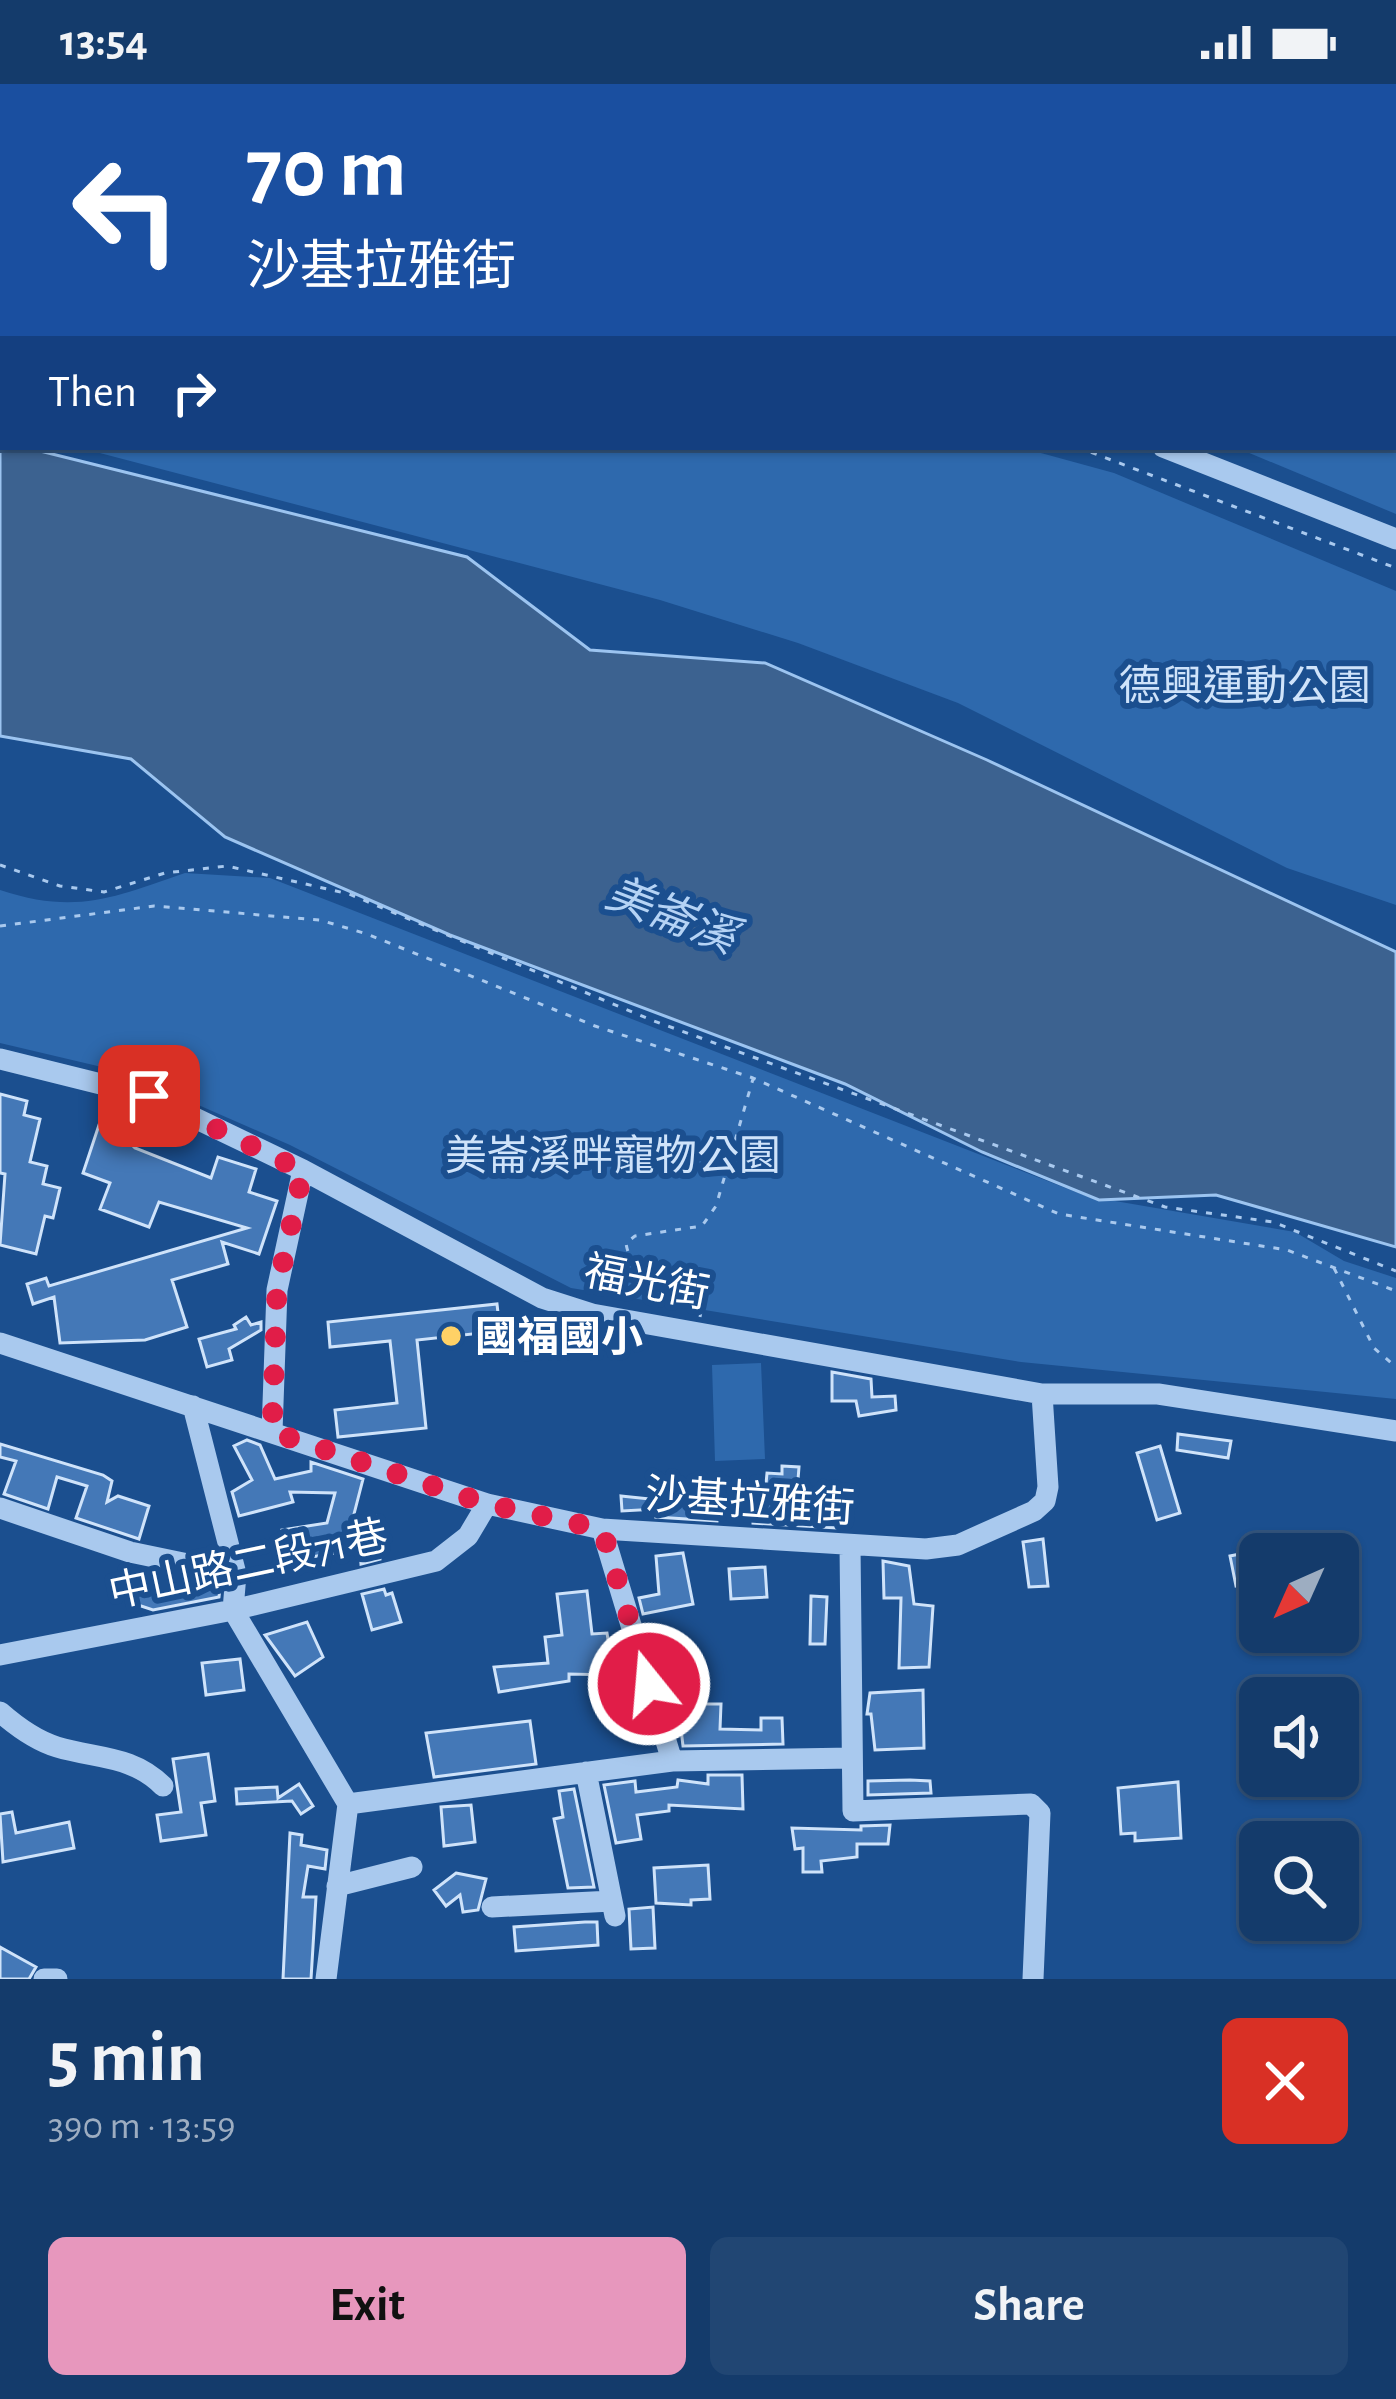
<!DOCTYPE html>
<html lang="en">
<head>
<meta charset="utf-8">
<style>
	body { margin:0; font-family:"Alegreya Sans","Noto Sans TC",sans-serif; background:#214673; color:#f1f3f6; height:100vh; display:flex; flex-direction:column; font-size:45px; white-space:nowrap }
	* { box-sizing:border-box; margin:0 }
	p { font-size:39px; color:#9dadc1 }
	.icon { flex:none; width:66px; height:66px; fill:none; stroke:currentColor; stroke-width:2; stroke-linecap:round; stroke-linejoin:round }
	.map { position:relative; height:1895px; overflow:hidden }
	.sheet { display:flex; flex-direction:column; background:#143b6b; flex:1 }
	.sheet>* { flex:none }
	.top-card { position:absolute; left:0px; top:0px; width:1398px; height:366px; box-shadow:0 3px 9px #0004,0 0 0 3px #33557e; background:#1a4fa0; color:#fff; overflow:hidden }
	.needle { width:78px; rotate:225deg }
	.fabs { position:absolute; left:1239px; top:1449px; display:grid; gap:24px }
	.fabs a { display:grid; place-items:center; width:120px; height:120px; border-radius:18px; background:#143b6b; box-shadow:0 3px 9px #0004,0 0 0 3px #33557e; font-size:60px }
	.pin { position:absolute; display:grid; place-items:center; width:102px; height:102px; color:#fff; margin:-51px; border-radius:24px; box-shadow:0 6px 18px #0006 }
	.me { position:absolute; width:132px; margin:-66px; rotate:343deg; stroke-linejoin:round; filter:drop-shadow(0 0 9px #0008) }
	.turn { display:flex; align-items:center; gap:42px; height:252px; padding:0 48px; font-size:54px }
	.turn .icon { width:156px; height:156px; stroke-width:2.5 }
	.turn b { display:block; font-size:84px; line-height:102px }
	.then { display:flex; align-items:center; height:114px; padding:0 48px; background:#0003; gap:24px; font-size:45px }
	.round { display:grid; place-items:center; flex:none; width:126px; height:126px; border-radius:18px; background:#214673 }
	.summary { display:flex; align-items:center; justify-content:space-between; height:204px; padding:0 48px }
	h1 { font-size:72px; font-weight:600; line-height:90px }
	.cta { display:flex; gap:24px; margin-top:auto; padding:24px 48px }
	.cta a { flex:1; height:138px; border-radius:18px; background:#e797bd; color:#111; font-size:48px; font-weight:600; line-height:138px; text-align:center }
	.cta a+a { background:#214673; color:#f1f3f6 }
	.status { display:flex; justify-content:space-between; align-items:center; height:84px; padding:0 60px; background:#143b6b; direction:ltr }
	.status svg { height:33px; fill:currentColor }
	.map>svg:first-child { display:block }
</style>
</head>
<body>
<div class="status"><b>13:54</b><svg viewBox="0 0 49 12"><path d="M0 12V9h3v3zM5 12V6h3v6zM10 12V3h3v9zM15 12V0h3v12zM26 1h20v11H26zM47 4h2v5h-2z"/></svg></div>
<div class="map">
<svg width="1396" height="1895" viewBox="0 0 1396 1895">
	<rect width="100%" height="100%" fill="#1b4f8f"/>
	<path fill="#2e69ad" d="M 0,0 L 1270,0 L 3,3 L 3,22 Z
		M 1314,0 L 1396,0 L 1396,430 L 1235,363 L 1395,363 L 1395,3 Z
		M 77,363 L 1019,363 L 1114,389 L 1396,507 L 1396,821 L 1287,784 L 958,619 L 798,559 L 660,516 Z
		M 185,789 L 270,794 L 1086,1112 L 1295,1148 L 1344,1177 L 1396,1194 L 1396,1315 L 1021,1278 L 571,1204 L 290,1061 L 123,988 L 0,959 L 0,806 C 76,831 112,814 185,789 Z
		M 761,1279 L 765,1375 L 715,1377 L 712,1281 Z"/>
	<path fill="#3c6290" stroke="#9cc4f0" stroke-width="3" d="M 0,357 L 3,363 L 24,363 L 467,473 L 590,566 L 765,579 L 987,676 L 1396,868 L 1396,1163 L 1216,1111 L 1099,1116 L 982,1068 L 845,1000 L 450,851 L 225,753 L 131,675 L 0,652 Z"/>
	<path fill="#4478b7" stroke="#cfe3fa" stroke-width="3" d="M 0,1010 L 27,1017 L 24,1031 L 40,1035 L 30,1078 L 47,1082 L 43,1100 L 60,1104 L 53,1134 L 45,1132 L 36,1170 L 0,1161 L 5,1090 L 0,1089 Z
		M 102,1032 L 133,1042 L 129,1058 L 135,1064 L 211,1094 L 218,1073 L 256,1085 L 249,1108 L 277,1117 L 259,1170 L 222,1158 L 228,1180 L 172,1196 L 187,1243 L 145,1256 L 60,1259 L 54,1213 L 33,1220 L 27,1200 L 46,1194 L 49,1202 L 247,1144 L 159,1118 L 149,1143 L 100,1125 L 110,1099 L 83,1089 Z
		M 497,1220 L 500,1247 L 417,1256 L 426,1344 L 338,1353 L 335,1326 L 397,1319 L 390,1257 L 330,1263 L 328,1238 Z
		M 246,1233 L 251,1241 L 261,1238 L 261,1246 L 229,1265 L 232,1276 L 207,1283 L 199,1255 L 236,1245 L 234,1241 Z
		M 832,1288 L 871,1295 L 872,1313 L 895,1312 L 896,1326 L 859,1332 L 856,1317 L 832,1317 Z
		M 1178,1350 L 1231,1357 L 1228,1374 L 1177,1366 Z
		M 247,1356 L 260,1361 L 275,1395 L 311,1387 L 311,1378 L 363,1395 L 353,1434 L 377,1432 L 380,1475 L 361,1480 L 360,1465 L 287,1477 L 282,1446 L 327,1439 L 335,1409 L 290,1408 L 293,1418 L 239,1432 L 232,1408 L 252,1396 L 234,1362 Z
		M 0,1360 L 103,1391 L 112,1397 L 107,1418 L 118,1412 L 149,1422 L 139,1455 L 76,1434 L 87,1402 L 57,1393 L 48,1425 L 4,1410 L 16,1377 L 0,1373 Z
		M 1160,1362 L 1180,1429 L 1157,1436 L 1137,1369 Z
		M 782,1382 L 799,1383 L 796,1421 L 838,1424 L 836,1444 L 753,1439 L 753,1432 L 763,1432 L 767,1389 L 782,1390 Z
		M 621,1412 L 718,1422 L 717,1437 L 656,1433 L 657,1425 L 622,1427 Z
		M 1043,1455 L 1048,1502 L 1029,1503 L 1023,1458 Z
		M 1260,1466 L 1260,1497 L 1236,1502 L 1230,1472 Z
		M 683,1469 L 693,1520 L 643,1530 L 639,1514 L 659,1510 L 656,1472 Z
		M 883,1477 L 909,1482 L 914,1520 L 933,1522 L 929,1583 L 899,1584 L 901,1514 L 884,1514 Z
		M 765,1483 L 767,1513 L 731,1515 L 729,1485 Z
		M 146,1487 L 220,1504 L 219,1513 L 153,1526 L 135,1520 Z
		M 384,1505 L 386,1511 L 392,1509 L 401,1538 L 372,1546 L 362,1510 Z
		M 587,1507 L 592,1550 L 607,1549 L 609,1562 L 621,1560 L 626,1576 L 610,1578 L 612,1591 L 569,1590 L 569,1597 L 499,1608 L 494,1583 L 548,1579 L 545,1553 L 562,1551 L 557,1510 Z
		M 811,1512 L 827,1513 L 825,1560 L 810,1560 Z
		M 307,1538 L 323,1573 L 295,1592 L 265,1551 Z
		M 678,1553 L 682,1584 L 661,1589 L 651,1556 Z
		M 240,1575 L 244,1606 L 206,1611 L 202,1579 Z
		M 923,1606 L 924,1664 L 875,1666 L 871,1630 L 867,1630 L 870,1609 Z
		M 678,1620 L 721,1620 L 720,1645 L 761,1646 L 761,1634 L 782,1634 L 783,1660 L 683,1662 Z
		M 530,1637 L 536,1680 L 434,1693 L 426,1649 Z
		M 208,1670 L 215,1717 L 201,1719 L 206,1751 L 161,1757 L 157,1731 L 181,1728 L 173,1675 Z
		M 708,1691 L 742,1691 L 743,1725 L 669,1721 L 669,1727 L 637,1731 L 641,1755 L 616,1759 L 604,1701 L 635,1697 L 636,1708 L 677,1703 L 678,1696 L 708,1700 Z
		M 910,1696 L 930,1697 L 931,1709 L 868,1711 L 868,1697 Z
		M 1178,1698 L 1181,1754 L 1135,1757 L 1135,1749 L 1121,1750 L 1118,1704 Z
		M 299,1700 L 313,1722 L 301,1730 L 292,1717 L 237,1720 L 236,1705 L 277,1703 L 278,1714 Z
		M 574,1705 L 594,1803 L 568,1804 L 554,1735 L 563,1733 L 559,1707 Z
		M 471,1721 L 475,1758 L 444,1762 L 441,1723 Z
		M 12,1728 L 16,1749 L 69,1738 L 74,1764 L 3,1778 L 0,1730 Z
		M 890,1741 L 888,1760 L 857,1760 L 857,1773 L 821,1777 L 822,1788 L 803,1788 L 803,1764 L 795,1765 L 792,1744 L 861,1746 L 861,1742 Z
		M 290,1749 L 302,1751 L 301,1761 L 327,1766 L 325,1785 L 308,1782 L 303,1813 L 316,1813 L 311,1895 L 283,1895 Z
		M 708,1781 L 710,1815 L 691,1816 L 691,1821 L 656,1819 L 654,1784 Z
		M 456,1789 L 486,1795 L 478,1826 L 463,1828 L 460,1811 L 446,1822 L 434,1806 Z
		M 653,1823 L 655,1864 L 631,1865 L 629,1825 Z
		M 585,1838 L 597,1838 L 598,1861 L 516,1867 L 514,1843 Z
		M 0,1863 L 36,1883 L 29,1895 L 0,1895 Z"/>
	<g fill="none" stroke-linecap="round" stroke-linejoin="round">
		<path stroke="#a9c9ee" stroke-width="3" stroke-dasharray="6 9" stroke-linecap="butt" d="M 0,106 L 3,108
			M 0,276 L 3,274
			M 1077,363 L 1396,484
			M 0,781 L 60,802 L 104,808 L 165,789 L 227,782 L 349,810 L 654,937 L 1165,1123 L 1273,1138 L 1396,1187
			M 0,842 L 154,822 L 320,836 L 367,850 L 595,942 L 753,994 L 1059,1130 L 1287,1166 L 1396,1207
			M 1334,1184 L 1374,1264 L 1396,1283
			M 700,1233 L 702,1223 C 682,1197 630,1195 626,1159 L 635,1152 L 702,1142 L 716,1122 L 753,995"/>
		<path stroke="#a9c9ee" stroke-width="21" d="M 1279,3 L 1281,0
			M 0,45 L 3,46
			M 1163,363 L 1396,455
			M 0,975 L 149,1012 L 303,1086 L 542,1214 L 592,1230 L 1042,1310 L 1158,1310 L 1396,1347
			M 0,1259 L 487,1420 L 602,1445 L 926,1465 L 958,1461 L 1034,1427 L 1045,1417 L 1048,1403 L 1042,1310
			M 193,1322 L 236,1490 L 233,1526 L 348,1720
			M 272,1348 L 277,1206 L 303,1086
			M 0,1424 L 130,1468 L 236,1490
			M 602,1445 L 672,1677
			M 850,1462 L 853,1727 L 1031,1720 L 1040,1729 L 1033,1895
			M 0,1571 L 233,1526 L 436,1477 L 468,1452 L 487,1420
			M 0,1628 C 16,1642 37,1657 57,1663 C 97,1675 132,1671 163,1702
			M 586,1688 L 615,1832
			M 348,1720 L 672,1677 L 852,1674
			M 337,1802 L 412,1783
			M 492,1823 L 612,1817
			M 44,1895 L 57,1895
			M 326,1895 L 348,1720"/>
	</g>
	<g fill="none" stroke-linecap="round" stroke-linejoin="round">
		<path stroke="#e11d48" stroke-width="21" stroke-dasharray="0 37.8" d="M 149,1012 L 303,1087 L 277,1206 L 272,1348 L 487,1420 L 602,1445 L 649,1600"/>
	</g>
	<circle fill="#ffd166" stroke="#1b4f8f" stroke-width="4.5" cx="451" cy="1252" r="12"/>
	<g text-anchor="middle" stroke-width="12" stroke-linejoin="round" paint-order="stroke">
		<g font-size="42" fill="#cfe3fa" stroke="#1b4f8f">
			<text x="1245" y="616">德興運動公園</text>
			<text x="613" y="1086">美崙溪畔寵物公園</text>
		</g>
		<g font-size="42" fill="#fff" stroke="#1b4f8f">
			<text transform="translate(647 1197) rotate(11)" y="15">福光街</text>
			<text transform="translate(750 1416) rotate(4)" y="15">沙基拉雅街</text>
			<text transform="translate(248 1479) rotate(-12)" y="15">中山路二段71巷</text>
		</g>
		<g font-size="42" font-weight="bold" fill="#fff" stroke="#1b4f8f" text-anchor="start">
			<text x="475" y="1267">國福國小</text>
		</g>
		<g font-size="45" font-style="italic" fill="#b5d3f5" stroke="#1b4f8f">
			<text transform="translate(672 830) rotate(21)" y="16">美崙溪</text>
		</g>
	</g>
</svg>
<div class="fabs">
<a><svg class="needle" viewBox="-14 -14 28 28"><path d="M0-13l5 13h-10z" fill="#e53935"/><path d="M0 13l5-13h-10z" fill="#9dadc1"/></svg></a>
<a><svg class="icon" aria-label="sound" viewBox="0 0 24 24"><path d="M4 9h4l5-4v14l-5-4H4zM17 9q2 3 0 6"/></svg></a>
<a><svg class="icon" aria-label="search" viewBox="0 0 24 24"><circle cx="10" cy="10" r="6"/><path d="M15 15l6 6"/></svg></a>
</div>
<div class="pin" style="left:149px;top:1012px;background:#d93025"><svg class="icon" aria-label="arrive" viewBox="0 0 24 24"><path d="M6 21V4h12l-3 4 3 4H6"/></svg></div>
<svg class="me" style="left:649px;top:1600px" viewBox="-20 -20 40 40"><circle r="17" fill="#e11d48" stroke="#fff" stroke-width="3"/><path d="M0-11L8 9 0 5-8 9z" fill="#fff"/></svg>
<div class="top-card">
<div class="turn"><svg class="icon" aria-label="left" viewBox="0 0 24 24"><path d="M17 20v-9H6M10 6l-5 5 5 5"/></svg><div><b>70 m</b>沙基拉雅街</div></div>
<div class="then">Then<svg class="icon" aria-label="right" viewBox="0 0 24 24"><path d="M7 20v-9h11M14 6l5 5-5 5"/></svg></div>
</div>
</div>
<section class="sheet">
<div class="summary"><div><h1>5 min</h1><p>390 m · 13:59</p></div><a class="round" style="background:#d93025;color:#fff"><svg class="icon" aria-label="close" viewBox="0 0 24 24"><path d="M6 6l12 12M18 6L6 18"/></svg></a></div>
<div class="cta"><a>Exit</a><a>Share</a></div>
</section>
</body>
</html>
